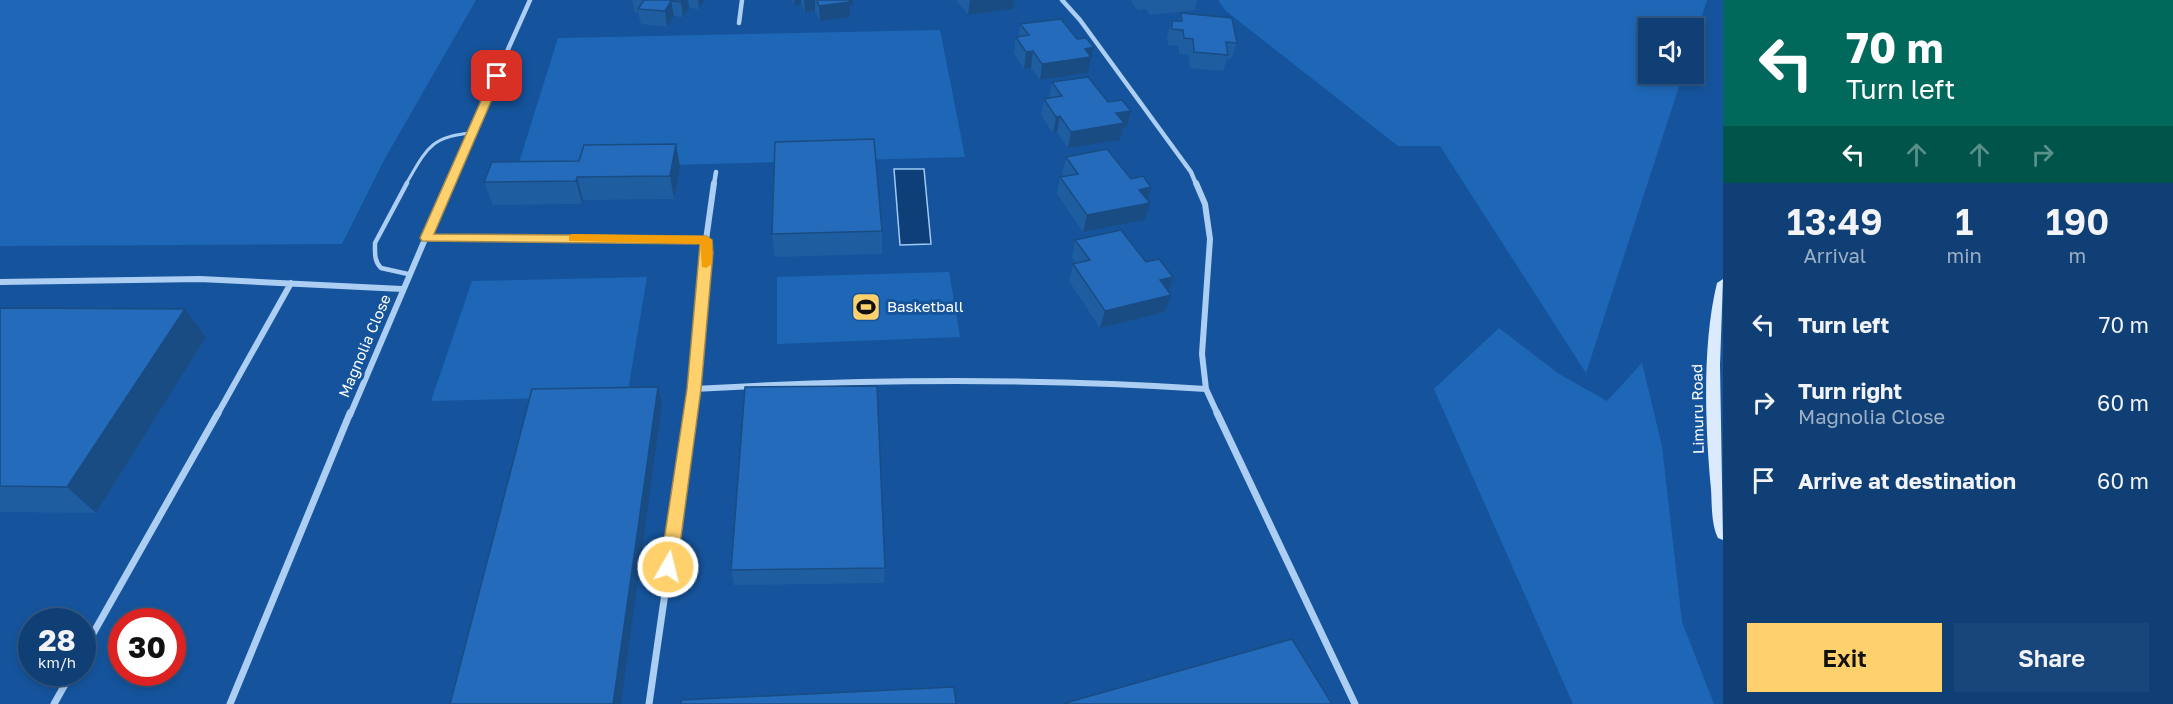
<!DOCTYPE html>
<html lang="en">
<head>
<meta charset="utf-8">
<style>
	body { margin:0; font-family:"Golos Text",sans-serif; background:#19467a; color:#f1f3f6; height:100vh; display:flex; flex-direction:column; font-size:22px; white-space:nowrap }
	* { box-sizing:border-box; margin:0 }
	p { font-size:20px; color:#9cafc5 }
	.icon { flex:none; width:33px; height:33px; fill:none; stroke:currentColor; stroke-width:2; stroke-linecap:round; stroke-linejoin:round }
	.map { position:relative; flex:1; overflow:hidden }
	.side { display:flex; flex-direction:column; background:#103f75; width:450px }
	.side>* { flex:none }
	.hud { background:#00695c; color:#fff; overflow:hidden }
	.tools { position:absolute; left:1638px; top:18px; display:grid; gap:12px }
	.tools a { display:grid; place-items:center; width:66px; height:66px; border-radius:0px; background:#103f75; box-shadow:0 3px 9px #0003,0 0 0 2px #305887; font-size:30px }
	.speed { position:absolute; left:18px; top:608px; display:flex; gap:12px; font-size:30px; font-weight:700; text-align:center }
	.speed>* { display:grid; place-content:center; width:78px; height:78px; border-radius:50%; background:#103f75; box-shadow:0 3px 9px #0003,0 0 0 2px #305887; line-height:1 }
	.speed small { font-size:15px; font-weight:400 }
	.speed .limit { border:9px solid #d22; background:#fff; color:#111 }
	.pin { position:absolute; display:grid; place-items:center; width:51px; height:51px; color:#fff; margin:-26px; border-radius:12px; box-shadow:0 3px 9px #0006 }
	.me { position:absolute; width:66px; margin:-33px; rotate:8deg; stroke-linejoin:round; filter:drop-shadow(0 0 4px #0008) }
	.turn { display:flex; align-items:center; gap:21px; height:126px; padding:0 24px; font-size:27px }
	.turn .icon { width:78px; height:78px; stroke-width:2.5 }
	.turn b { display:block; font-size:42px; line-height:51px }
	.lanes { display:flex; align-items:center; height:57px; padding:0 24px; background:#0003; justify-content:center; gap:30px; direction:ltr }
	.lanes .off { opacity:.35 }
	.eta { display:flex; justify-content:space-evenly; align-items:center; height:102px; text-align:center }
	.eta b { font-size:36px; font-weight:600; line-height:42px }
	.action { display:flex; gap:12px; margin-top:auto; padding:12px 24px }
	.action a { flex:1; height:69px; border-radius:0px; background:#ffd16d; color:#111; font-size:24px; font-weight:600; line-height:69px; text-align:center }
	.action a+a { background:#19467a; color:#f1f3f6 }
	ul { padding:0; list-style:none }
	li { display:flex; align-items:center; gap:18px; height:78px; padding:0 24px }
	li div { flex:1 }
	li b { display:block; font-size:22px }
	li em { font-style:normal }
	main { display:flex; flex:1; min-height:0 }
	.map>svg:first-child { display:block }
</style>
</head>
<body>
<main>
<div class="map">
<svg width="1723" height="704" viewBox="0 0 1723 704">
	<rect width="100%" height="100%" fill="#15549c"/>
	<path fill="#1e67b6" d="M 0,0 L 476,0 L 384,160 L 342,244 L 0,246 Z
		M 1218,0 L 1707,0 L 1694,40 L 1694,28 L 1648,28 L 1648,74 L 1683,74 L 1586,373 L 1440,146 L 1398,146 L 1226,11 Z
		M 940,30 L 965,157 L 517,169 L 558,38 Z
		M 949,272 L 960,337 L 777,344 L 777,277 Z
		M 647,277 L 627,396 L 431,401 L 472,281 Z
		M 1499,328 L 1559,374 L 1607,401 L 1642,363 L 1662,446 L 1682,622 L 1714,704 L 1573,704 L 1434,389 Z"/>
	<path fill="#0e3f79" stroke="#9ec9f5" stroke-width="1.5" d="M 894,169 L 924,169 L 931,244 L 900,245 Z"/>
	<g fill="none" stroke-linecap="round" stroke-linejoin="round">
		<path stroke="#accef3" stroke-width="3" d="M 406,184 C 426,150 430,136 472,133"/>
		<path stroke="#accef3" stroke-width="4.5" d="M 407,183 L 375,243 C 375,253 374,261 381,268 L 408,274"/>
		<path stroke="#accef3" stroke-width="4.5" d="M 1062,0 L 1080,20 L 1191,172 L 1196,184
			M 739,23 L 742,0
			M 448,184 L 530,0
			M 714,184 L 716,172"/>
		<path stroke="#accef3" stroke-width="6" d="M 1196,183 L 1205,204 L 1210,239 L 1202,354 L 1206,389 L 1218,415
			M 426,238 L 706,240 L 707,253 L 690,415
			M 706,240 L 714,183
			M 0,282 L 200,279 L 402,289
			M 694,389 C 864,379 1036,378 1206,389
			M 217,415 L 291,283
			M 350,415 L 449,183"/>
		<path stroke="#accef3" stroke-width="7" d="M 1217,413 L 1355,704
			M 82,653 L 218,413
			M 54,704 L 72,672
			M 230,704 L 350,413
			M 649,704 L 691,413"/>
		<path fill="#dbeafd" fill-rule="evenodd" d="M 1723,279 L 1720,365 L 1723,540 L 1718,538 C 1711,524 1712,504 1711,489 C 1705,426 1702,344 1717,283 Z"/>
	</g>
	<path fill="#1f5da1" d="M 632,0 L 705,0 L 699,9 L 689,8 L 683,17 L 674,16 L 667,27 L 641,24 L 638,13 L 635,12 Z
		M 792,0 L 853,0 L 853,5 L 850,5 L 850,17 L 820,21 L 815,11 L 805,12 L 801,5 L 794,5 Z
		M 956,0 L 1019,0 L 1014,1 L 1013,9 L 968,15 Z
		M 1132,0 L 1197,0 L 1195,10 L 1150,15 L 1146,9 L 1138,10 L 1131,2 Z
		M 1181,13 L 1237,43 L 1231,59 L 1227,59 L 1223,71 L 1190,68 L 1189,55 L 1179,54 L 1179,46 L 1168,45 L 1167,37 L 1172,21 L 1179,21 Z
		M 1020,24 L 1077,39 L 1094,47 L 1088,73 L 1040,80 L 1031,68 L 1024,69 L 1014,53 L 1016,37 L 1019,37 Z
		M 1052,82 L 1127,127 L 1123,128 L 1120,140 L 1068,148 L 1057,132 L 1053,133 L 1041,115 L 1044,99 L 1049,98 Z
		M 676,144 L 680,167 L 674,199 L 583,200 L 582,204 L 493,205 L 484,182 L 579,161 Z
		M 1066,157 L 1148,200 L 1150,203 L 1145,220 L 1083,232 L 1057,194 L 1060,177 L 1064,177 L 1062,174 Z
		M 882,231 L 882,254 L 775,257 L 772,234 Z
		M 1075,240 L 1168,292 L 1165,312 L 1100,328 L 1069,281 L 1073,264 L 1076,263 L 1072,257 Z
		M 0,308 L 185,309 L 206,337 L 96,513 L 0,512 Z
		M 885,568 L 884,583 L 734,585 L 731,570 Z"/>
	<path fill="#194c83" d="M 682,0 L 688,0 L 689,8 L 683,17 L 681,2 Z
		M 698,0 L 705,0 L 699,9 Z
		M 794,0 L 801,0 L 801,5 L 794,5 Z
		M 804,0 L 815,0 L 815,11 L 805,12 Z
		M 844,0 L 853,0 L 853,5 L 850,5 L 850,17 L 820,21 L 819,6 Z
		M 970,0 L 1019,0 L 1014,1 L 1013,9 L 968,15 Z
		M 671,1 L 674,16 L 667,27 L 665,11 Z
		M 1094,47 L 1088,73 L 1040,80 L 1042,64 L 1085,49 Z
		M 1033,51 L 1031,68 L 1024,69 L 1026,52 Z
		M 1131,111 L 1127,127 L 1123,128 L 1120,140 L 1068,148 L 1071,132 L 1116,113 Z
		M 1060,116 L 1057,132 L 1053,133 L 1056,117 Z
		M 676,144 L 680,167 L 674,199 L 670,176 Z
		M 577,177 L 583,200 L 582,204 L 576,181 Z
		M 1151,187 L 1147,204 L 1150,203 L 1145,220 L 1083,232 L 1087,215 L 1139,190 Z
		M 1173,277 L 1167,294 L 1160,280 Z
		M 1171,295 L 1165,312 L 1100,328 L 1105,311 Z
		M 185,309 L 206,337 L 96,513 L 67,487 Z
		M 658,387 L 662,404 L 621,704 L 613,704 Z"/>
	<path fill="#246cbb" stroke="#194c83" stroke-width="1.5" d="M 644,0 L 682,0 L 681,2 L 671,1 L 665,11 L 638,9 Z
		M 817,0 L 849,0 L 850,2 L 819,6 Z
		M 1181,13 L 1232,18 L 1237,43 L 1226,42 L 1228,55 L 1194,52 L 1193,39 L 1184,38 L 1183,30 L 1172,29 L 1172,21 L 1182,21 Z
		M 1061,19 L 1077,39 L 1086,38 L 1094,47 L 1085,49 L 1091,57 L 1042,64 L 1033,51 L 1026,52 L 1016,37 L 1029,35 L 1020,24 Z
		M 1088,77 L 1108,102 L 1122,100 L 1131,111 L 1116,113 L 1124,123 L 1071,132 L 1060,116 L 1056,117 L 1044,99 L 1062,96 L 1052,82 Z
		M 874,139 L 882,231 L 772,234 L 775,142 Z
		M 676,144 L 670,176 L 577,177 L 576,181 L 484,182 L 492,162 L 579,161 L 584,145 Z
		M 1107,149 L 1131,179 L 1143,176 L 1151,187 L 1139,190 L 1150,203 L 1087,215 L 1060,177 L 1078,174 L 1066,157 Z
		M 1121,230 L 1146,262 L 1159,259 L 1173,277 L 1160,280 L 1171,295 L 1105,311 L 1073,264 L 1090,260 L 1075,240 Z
		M 0,308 L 185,309 L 67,487 L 0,486 Z
		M 877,386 L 885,568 L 731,570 L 745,387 Z
		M 658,387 L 613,704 L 450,704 L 532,389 Z
		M 1292,639 L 1332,704 L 1062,704 Z
		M 954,687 L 956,704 L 681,704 L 681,700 Z"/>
	<path fill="#ffd16d" stroke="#a68847" stroke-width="1.5" d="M 497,73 L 502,76 L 434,234 L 706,236 L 712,240 L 713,253 L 701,389 L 677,567 L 674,572 L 668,574 L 663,572 L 660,567 L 687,389 L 700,244 L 422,241 L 420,238 L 492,76 Z"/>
	<path fill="#f59e0b" d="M 573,234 L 706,236 L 712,240 L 712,264 L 706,268 L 702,267 L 700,244 L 569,241 L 569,235 Z"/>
	<defs>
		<g id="stadium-square" transform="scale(1.5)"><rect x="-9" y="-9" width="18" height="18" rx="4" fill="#ffd16d" stroke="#15549c"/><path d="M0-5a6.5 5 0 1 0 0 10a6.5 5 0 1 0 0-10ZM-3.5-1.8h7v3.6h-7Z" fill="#111"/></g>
	</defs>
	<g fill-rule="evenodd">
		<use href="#stadium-square" x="866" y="307"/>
	</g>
	<g text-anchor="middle" stroke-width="6" stroke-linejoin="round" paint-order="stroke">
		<g font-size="15" fill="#fff" stroke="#15549c" text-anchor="start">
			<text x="887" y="312">Basketball</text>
		</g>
		<g font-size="15" fill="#fff" stroke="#15549c">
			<text transform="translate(365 346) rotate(-67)" y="5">Magnolia Close</text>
			<text transform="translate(1698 409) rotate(-91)" y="5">Limuru Road</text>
		</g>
	</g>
</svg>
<div class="tools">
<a><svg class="icon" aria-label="sound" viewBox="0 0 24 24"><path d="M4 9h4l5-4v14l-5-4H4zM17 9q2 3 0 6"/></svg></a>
</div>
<div class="speed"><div>28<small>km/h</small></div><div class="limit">30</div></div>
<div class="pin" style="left:497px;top:76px;background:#d93025"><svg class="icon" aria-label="arrive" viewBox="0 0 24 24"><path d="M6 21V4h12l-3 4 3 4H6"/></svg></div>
<svg class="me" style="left:668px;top:567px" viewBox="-20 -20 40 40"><circle r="17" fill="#ffd16d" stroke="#fff" stroke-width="3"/><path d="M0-11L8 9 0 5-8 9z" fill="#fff"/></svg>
</div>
<section class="side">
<div class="hud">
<div class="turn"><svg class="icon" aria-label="left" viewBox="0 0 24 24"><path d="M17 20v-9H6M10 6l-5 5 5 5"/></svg><div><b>70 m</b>Turn left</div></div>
<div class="lanes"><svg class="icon" aria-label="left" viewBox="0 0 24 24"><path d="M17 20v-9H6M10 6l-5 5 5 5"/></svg><svg class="icon off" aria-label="ahead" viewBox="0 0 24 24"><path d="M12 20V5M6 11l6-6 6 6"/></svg><svg class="icon off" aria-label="ahead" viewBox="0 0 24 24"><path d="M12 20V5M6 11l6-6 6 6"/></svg><svg class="icon off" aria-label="right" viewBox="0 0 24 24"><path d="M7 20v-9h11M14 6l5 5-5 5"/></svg></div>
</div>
<div class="eta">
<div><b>13:49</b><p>Arrival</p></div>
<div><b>1</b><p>min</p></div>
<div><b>190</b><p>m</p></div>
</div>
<ul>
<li><svg class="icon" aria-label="left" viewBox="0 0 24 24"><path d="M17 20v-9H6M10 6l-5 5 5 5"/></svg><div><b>Turn left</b></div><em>70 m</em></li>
<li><svg class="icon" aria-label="right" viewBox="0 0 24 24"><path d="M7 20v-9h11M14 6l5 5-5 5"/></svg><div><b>Turn right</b><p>Magnolia Close</p></div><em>60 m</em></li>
<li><svg class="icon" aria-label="arrive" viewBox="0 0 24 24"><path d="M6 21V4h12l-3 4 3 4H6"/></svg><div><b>Arrive at destination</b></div><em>60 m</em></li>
</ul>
<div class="action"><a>Exit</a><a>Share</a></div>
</section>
</main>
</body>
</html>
